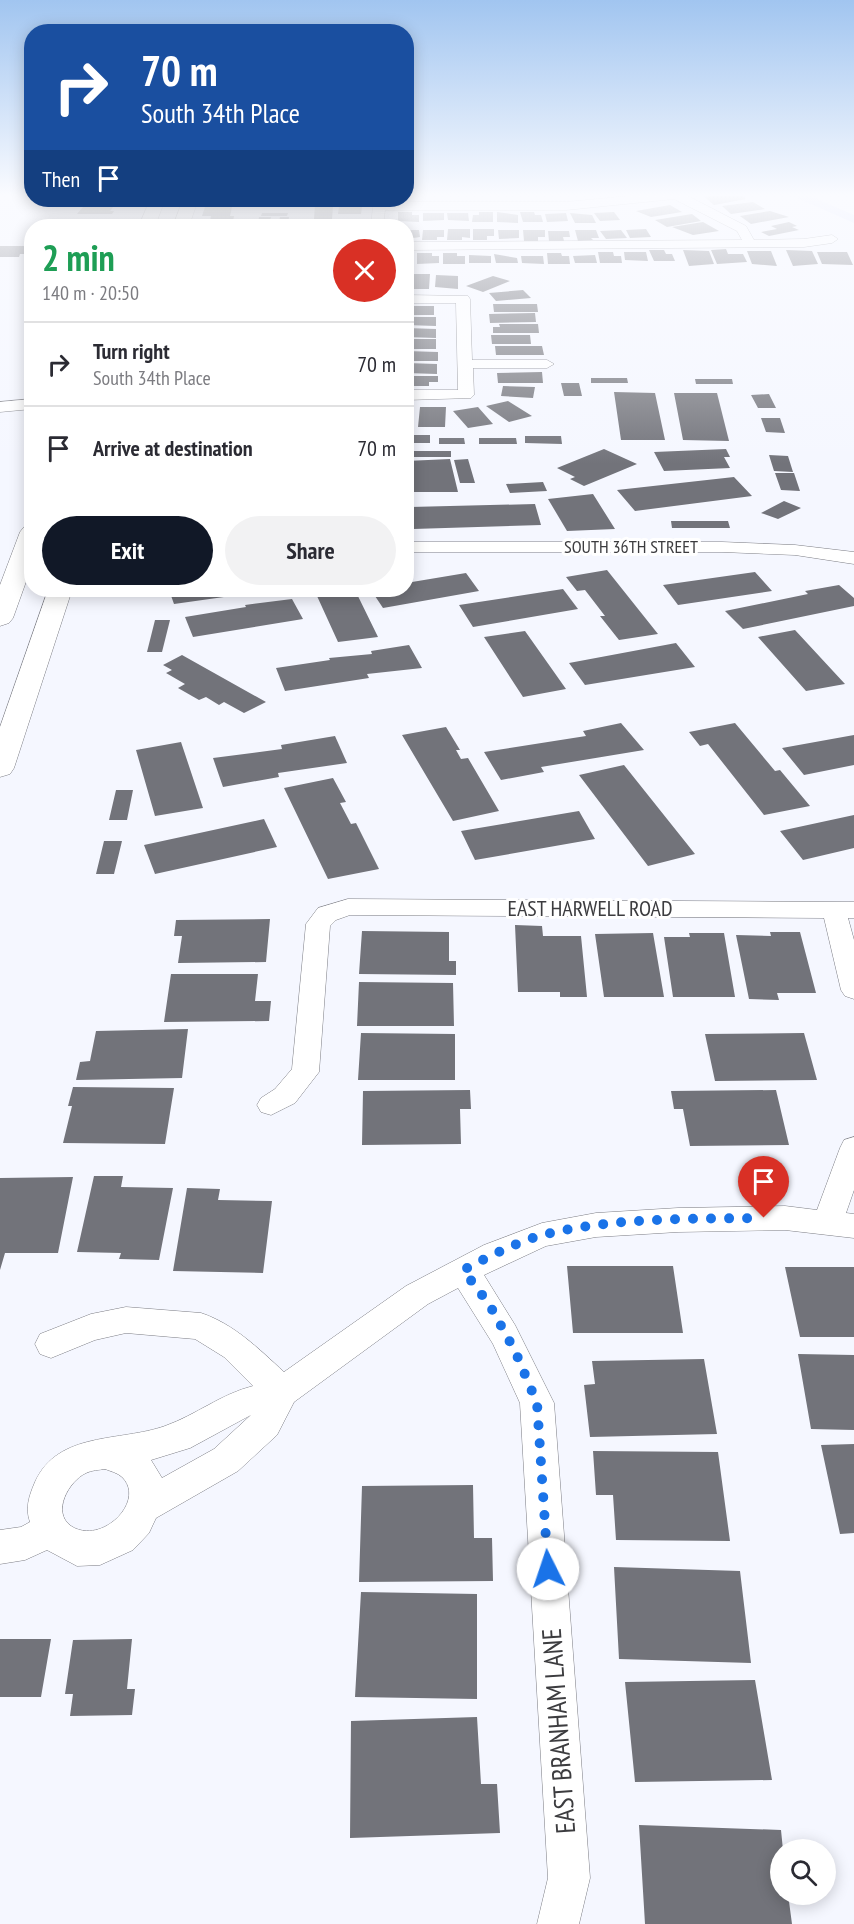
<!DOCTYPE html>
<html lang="en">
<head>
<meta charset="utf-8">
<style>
	body { margin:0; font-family:"PT Sans Narrow",sans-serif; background:#f2f2f3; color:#2b2b33; height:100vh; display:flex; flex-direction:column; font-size:22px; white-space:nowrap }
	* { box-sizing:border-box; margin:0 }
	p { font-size:20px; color:#7c7c81 }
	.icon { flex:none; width:33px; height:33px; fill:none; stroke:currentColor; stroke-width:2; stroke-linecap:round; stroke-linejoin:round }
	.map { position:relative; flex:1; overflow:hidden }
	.details { position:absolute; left:24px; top:219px; width:390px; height:378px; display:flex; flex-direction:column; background:#fff; border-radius:24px; box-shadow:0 3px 15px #0003 }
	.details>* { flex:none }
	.top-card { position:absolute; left:24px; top:24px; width:390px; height:183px; border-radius:24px; box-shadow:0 3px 15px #0003; background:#1a4fa0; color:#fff; overflow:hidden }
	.controls { position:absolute; left:770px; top:1839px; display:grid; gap:12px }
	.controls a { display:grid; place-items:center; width:66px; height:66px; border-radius:50%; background:#fff; box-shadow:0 3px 15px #0003; font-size:30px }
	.pin { position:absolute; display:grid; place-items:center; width:51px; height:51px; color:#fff; margin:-62px -26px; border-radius:50% 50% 50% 0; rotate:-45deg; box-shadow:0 0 6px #0007 }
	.pin .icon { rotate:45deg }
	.me { position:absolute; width:66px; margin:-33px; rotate:356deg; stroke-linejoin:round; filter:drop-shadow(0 0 4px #0008) }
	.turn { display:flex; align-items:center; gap:21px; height:126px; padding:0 18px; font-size:27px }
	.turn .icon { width:78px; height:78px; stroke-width:2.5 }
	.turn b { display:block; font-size:42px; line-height:51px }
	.then { display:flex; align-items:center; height:57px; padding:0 18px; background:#0003; gap:12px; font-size:22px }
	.round { display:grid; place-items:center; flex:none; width:63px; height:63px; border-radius:32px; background:#f2f2f3 }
	.summary { display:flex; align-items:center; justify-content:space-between; height:102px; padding:0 18px }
	h1 { font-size:36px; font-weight:800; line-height:45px; color:#1e9e55 }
	.primary-button { display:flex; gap:12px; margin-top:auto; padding:12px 18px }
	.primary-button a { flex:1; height:69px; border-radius:36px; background:#111827; color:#fff; font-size:24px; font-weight:800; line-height:69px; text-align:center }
	.primary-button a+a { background:#f2f2f3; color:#2b2b33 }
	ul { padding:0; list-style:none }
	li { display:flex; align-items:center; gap:18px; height:84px; padding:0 18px; border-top:2px solid #e1e1e2 }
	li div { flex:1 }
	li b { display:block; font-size:22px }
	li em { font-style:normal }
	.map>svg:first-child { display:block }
</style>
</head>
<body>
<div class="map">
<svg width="854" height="1924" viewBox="0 0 854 1924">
	<rect width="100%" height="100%" fill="#f5f7ff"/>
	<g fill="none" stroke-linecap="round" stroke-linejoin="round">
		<path fill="#d8defc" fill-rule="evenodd" d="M 788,194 L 805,194 L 854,215 L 854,223 Z"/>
	</g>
	<path fill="#72737a" d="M 723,194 L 741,194 L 746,199 L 714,205 L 705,197 Z
		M 87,200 L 115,200 L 118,201 L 110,211 L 114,211 L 112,214 L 77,214 L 83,207 L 80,207 L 83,201 Z
		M 753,202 L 765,209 L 731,214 L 722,206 Z
		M 670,205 L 682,212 L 651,217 L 636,211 Z
		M 315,206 L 333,206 L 332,219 L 314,219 Z
		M 205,207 L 232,207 L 230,216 L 234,216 L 232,226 L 209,226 L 211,216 L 202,216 Z
		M 339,207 L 362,207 L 361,214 L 338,214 Z
		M 770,211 L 789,217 L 751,224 L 740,216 Z
		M 398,212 L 412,212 L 412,215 L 419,215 L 419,222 L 398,221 Z
		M 479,212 L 493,212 L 493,222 L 472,222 L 473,215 L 479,215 Z
		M 497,212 L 518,215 L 518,223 L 497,222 Z
		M 520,212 L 534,212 L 535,215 L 541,215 L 543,222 L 523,222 Z
		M 614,212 L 620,220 L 600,221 L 594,213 Z
		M 262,213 L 288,213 L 287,216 L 261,216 Z
		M 423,213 L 444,213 L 444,220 L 423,221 Z
		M 447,213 L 468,213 L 469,221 L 448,220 Z
		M 566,213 L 568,221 L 547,222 L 545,214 Z
		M 570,213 L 592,215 L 596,223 L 575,223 Z
		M 692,214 L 701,221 L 667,227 L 655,220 Z
		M 259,217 L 271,217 L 269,224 L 258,224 Z
		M 280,217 L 289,217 L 288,226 L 278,226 Z
		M 73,220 L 108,220 L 102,226 L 71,226 Z
		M 313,220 L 333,220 L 332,226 L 312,226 Z
		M 703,222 L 719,231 L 693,235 L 672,227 Z
		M 789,222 L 797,226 L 792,227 L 799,230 L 769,236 L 761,232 L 777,229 L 771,226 Z
		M 448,229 L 470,229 L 470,238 L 462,237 L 462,240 L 447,240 Z
		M 473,229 L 494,229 L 494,236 L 487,236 L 487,240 L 473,240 Z
		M 646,229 L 651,237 L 630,238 L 626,230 Z
		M 406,230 L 419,230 L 420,237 L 406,239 Z
		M 423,230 L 444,230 L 444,237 L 437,237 L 437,240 L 422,240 Z
		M 498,230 L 519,230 L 519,238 L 499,239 Z
		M 523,230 L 545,230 L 545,237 L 538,237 L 538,241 L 524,241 Z
		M 575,230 L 596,230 L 599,238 L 591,238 L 593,240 L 578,241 Z
		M 621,230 L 627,238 L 606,239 L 600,231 Z
		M 548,231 L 569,231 L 570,237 L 563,237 L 564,241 L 549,241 Z
		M 0,246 L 30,246 L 25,254 L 20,254 L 19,257 L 0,257 Z
		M 726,249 L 728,254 L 743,254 L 747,262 L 717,264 L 711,250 Z
		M 649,250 L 664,250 L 666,254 L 672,254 L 675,261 L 654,261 Z
		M 683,250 L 709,251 L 714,264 L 689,266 Z
		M 786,250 L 812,251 L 818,264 L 793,266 Z
		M 747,251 L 771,251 L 777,266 L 752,264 Z
		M 598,252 L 613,252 L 614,256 L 621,256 L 622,263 L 600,263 Z
		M 624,252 L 646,252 L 648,261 L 625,260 Z
		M 817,252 L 847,252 L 853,265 L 822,264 Z
		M 417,253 L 432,253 L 432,256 L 439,256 L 439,263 L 417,264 Z
		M 443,253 L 457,253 L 457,256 L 465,256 L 465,264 L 443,264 Z
		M 547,253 L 561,253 L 562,256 L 569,256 L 570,264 L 548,264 Z
		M 494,254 L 517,258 L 518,263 L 496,263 Z
		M 469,255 L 491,256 L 491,263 L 469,263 Z
		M 595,255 L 597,263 L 575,263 L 573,256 Z
		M 521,256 L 543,256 L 544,264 L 522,263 Z
		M 407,274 L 430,274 L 429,289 L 406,289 Z
		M 436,275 L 458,276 L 458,289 L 435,287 Z
		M 493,276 L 510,281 L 483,292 L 466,286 Z
		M 523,290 L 531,298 L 496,301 L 489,293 Z
		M 493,304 L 537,304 L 538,312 L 494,312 Z
		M 406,306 L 434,306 L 434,315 L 406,315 Z
		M 535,313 L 536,322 L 490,323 L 489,314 Z
		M 406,317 L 436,317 L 436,326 L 406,325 Z
		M 499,324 L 538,324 L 539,333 L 493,333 L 493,327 L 500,327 Z
		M 406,328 L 436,329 L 436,338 L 406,337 Z
		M 491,335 L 530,335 L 531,344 L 492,344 Z
		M 406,339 L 436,339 L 436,349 L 406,349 Z
		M 495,346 L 542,346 L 544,355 L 496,355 Z
		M 406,351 L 438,352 L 438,361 L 406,361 Z
		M 406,363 L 437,364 L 437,374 L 406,373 Z
		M 542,372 L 543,383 L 498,383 L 497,373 Z
		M 406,376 L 438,376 L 438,382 L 429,382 L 429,386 L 406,386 Z
		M 591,378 L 627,378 L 628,383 L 591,383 Z
		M 695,379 L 732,379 L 733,384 L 696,384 Z
		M 561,383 L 579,383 L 582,396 L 564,396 Z
		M 503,386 L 535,387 L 533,398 L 501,396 Z
		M 614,392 L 655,393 L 665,440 L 621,440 Z
		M 674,393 L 717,393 L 729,441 L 683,440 Z
		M 769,394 L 776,408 L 758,408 L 751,395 Z
		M 508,401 L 532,416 L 509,422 L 486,406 Z
		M 406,407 L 413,407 L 412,428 L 406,428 Z
		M 420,407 L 446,407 L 445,427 L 418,427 Z
		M 478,407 L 493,424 L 468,428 L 453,411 Z
		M 761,418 L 780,418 L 785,433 L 766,432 Z
		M 406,435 L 430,435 L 430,443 L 406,443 Z
		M 525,436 L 561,436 L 562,444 L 525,443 Z
		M 439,438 L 464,438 L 465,444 L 439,444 Z
		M 479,438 L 516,438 L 517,444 L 479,444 Z
		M 604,449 L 637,464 L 584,486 L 570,479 L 575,477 L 557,468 Z
		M 726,449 L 730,457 L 724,457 L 730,468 L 664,471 L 654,452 Z
		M 406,451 L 451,451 L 451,457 L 406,457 Z
		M 769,455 L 788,456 L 793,472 L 774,471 Z
		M 450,459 L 458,492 L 411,492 L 406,461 Z
		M 468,459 L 475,483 L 460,483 L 454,460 Z
		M 775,473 L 794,473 L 800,491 L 781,490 Z
		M 734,477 L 752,496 L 635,511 L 617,490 Z
		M 543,482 L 547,491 L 510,493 L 506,484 Z
		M 593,494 L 615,529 L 567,531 L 548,499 Z
		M 784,501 L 801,508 L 778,519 L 761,513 Z
		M 535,504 L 541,525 L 413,529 L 410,507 Z
		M 671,521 L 728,521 L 730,528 L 672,528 Z
		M 607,570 L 658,634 L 619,640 L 600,616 L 605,616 L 585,590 L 577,591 L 566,577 Z
		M 755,572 L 772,591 L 678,605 L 663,585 Z
		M 466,573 L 479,591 L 383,608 L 371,590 L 406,590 L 406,583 Z
		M 839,585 L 854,598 L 854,606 L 743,629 L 725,611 L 808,594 L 805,591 Z
		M 563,589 L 578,609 L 473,627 L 459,605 Z
		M 169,590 L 267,590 L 267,591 L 174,604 Z
		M 308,590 L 355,590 L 378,637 L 338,642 L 317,596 L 311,597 Z
		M 292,599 L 303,619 L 193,637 L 185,617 L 246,607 L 245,605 Z
		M 155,620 L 170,620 L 162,652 L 147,652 Z
		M 795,630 L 845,684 L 806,691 L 758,637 Z
		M 525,631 L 566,689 L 523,697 L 484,637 Z
		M 676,643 L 695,667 L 585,685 L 569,663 Z
		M 409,645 L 422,668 L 367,674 L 369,678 L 285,691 L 276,668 L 330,660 L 329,658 L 372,654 L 371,651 Z
		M 182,655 L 266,702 L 244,713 L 224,702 L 219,705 L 206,697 L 199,700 L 178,688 L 185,684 L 166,673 L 172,670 L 163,665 Z
		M 621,723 L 644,750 L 541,767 L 544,772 L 501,780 L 484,752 L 586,736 L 583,731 Z
		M 735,723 L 775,771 L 780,770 L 810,806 L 764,815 L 708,744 L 700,746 L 689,732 Z
		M 446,727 L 460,750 L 456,750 L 461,759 L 468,758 L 499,811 L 453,821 L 402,735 Z
		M 854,735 L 854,765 L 804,775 L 782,748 Z
		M 335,736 L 347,763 L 278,773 L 279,777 L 223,787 L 213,758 L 282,749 L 281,745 Z
		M 181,742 L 203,808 L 155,816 L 136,750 Z
		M 624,765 L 695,854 L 648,866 L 579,775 Z
		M 333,778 L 346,802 L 340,803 L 351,824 L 356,823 L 379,869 L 328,879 L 284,788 Z
		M 116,790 L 133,790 L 127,820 L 109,820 Z
		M 579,811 L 595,839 L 475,860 L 461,831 Z
		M 854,815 L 854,848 L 803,860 L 780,831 Z
		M 264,819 L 277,847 L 155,874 L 144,845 Z
		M 104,841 L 122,841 L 114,874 L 96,874 Z
		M 270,919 L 266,962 L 178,963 L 182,936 L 174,936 L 176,920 Z
		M 515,925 L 542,926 L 543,936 L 581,936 L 587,997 L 560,997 L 560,992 L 518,992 Z
		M 362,931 L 449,932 L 449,961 L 456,961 L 456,975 L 359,974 Z
		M 770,932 L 800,932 L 816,993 L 777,993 L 779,1000 L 749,999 L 736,935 L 771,936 Z
		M 653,933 L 664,997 L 604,997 L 595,934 Z
		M 689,933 L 724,933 L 735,997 L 673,997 L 664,937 L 690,937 Z
		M 171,974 L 258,974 L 255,1001 L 271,1001 L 269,1021 L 164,1022 Z
		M 359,982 L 453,983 L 454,1026 L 357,1026 Z
		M 188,1029 L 182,1078 L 76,1080 L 80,1062 L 90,1061 L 96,1031 Z
		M 361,1033 L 455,1034 L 455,1080 L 358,1080 Z
		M 804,1033 L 817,1080 L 715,1081 L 705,1034 Z
		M 73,1087 L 174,1088 L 165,1144 L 63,1143 L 72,1106 L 68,1106 Z
		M 470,1090 L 471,1109 L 460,1109 L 461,1144 L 362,1145 L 363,1091 Z
		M 776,1090 L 789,1145 L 690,1146 L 683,1109 L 674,1109 L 671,1091 Z
		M 94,1176 L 123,1176 L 121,1187 L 173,1188 L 159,1260 L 119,1259 L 121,1253 L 77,1252 Z
		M 73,1177 L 58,1253 L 5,1253 L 0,1270 L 0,1178 Z
		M 187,1188 L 220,1189 L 218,1200 L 272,1201 L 263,1273 L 173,1271 Z
		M 567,1266 L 673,1266 L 683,1333 L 573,1333 Z
		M 785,1267 L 854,1267 L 854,1337 L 800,1337 Z
		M 798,1354 L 854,1355 L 854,1430 L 811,1429 Z
		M 704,1359 L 717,1434 L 590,1437 L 584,1385 L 595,1384 L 592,1361 Z
		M 854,1444 L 854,1533 L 840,1534 L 821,1445 Z
		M 593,1451 L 718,1452 L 730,1541 L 616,1540 L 613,1495 L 596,1495 Z
		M 473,1485 L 474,1538 L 492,1538 L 493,1581 L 359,1582 L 362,1486 Z
		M 614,1567 L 740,1571 L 751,1663 L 619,1659 Z
		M 361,1592 L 477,1594 L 477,1699 L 355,1697 Z
		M 0,1639 L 51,1639 L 41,1697 L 0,1697 Z
		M 132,1639 L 127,1689 L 135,1689 L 132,1715 L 70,1716 L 73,1694 L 65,1694 L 73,1640 Z
		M 755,1680 L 772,1780 L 635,1782 L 625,1682 Z
		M 477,1717 L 481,1784 L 497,1784 L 500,1833 L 350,1838 L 351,1721 Z
		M 639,1825 L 781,1830 L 783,1850 L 780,1850 L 780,1894 L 788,1894 L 792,1924 L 645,1924 Z"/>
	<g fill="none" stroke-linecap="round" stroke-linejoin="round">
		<g stroke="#7c7d84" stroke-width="1">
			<path id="street" d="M 651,194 L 684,194 L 746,226 L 754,240 L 804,239 L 832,235 L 838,239 L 832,243 L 804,247 L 406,250 L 406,242 L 742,240 L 737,231 L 674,199 L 566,210 L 385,210 L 383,226 L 371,226 L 373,206 L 379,202 L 566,202 Z
				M 406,295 L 468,296 L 470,299 L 472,360 L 547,360 L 554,364 L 547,368 L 473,368 L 474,395 L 471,398 L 406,400 L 406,390 L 458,390 L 456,303 L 406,303 Z
				M 32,399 L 32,409 L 0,412 L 0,402 Z
				M 406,542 L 722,542 L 795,545 L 854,552 L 854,564 L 795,555 L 722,552 L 406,552 Z
				M 348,899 L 854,902 L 854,918 L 848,918 L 854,940 L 854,999 L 845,996 L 841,990 L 824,918 L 350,915 L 336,920 L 330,926 L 319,1072 L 295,1103 L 271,1115 L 261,1112 L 257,1105 L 261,1098 L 275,1089 L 292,1069 L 306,924 L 318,908 Z
				M 854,1137 L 854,1190 L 846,1213 L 854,1214 L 854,1238 L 785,1230 L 678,1232 L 596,1237 L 546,1246 L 484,1275 L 515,1325 L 554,1403 L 590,1878 L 579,1924 L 537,1924 L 548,1878 L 520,1403 L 493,1344 L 458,1288 L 428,1304 L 294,1402 L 277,1435 L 238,1471 L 156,1518 L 149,1533 L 133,1550 L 100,1565 L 77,1566 L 47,1550 L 25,1560 L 0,1564 L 0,1530 L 21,1527 L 30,1522 C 25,1508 29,1496 35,1482 C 58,1431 120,1442 165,1426 C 196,1415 221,1394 253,1386 L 224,1357 L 195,1339 L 126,1333 L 95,1340 L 51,1358 L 40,1354 L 35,1344 L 40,1334 L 91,1314 L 126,1307 L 201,1313 C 234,1324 259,1349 284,1372 L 406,1286 L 484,1245 L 542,1223 L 596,1213 L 678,1208 L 785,1206 L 817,1210 L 840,1148 L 844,1140 ZM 251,1415 L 214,1449 L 162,1478 L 151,1460 L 190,1448 ZM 105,1469 C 110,1471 118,1473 122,1477 C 147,1501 101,1546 71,1526 C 51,1512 69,1481 86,1473 C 92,1470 99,1470 105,1469 Z"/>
		</g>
		<g stroke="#7c7d84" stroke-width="1">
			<path id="primary" d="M 150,200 L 165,200 L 155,226 L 139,226 Z
				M 183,200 L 198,200 L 189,226 L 173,226 Z
				M 32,525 L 32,565 L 13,618 L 9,623 L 0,626 L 0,585 L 20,532 L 24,527 Z
				M 48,590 L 72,590 L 14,768 L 10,774 L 0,777 L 0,727 Z"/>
		</g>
		<use href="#street" fill="#fff" fill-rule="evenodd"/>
		<use href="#primary" fill="#fff" fill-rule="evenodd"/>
	</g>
	<linearGradient id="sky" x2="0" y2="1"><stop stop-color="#a1c5f0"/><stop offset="0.42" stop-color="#fafbff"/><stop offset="1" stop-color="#fafbff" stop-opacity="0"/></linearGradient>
	<rect width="854" height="464" fill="url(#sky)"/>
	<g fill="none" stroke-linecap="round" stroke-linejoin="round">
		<path stroke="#1a73e8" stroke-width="10" stroke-dasharray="0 18" d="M 548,1569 L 537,1403 L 515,1351 L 489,1304 L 463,1270 C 489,1257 516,1242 543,1235 C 614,1217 691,1219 764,1218"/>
	</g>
	<g text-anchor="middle" stroke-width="6" stroke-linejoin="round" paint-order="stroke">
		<g font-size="18" fill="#3c3c3f" stroke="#fff">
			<text x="631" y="553">SOUTH 36TH STREET</text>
		</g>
		<g font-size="22" fill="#3c3c3f" stroke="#fff">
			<text x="590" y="916">EAST HARWELL ROAD</text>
		</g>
		<g font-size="27" fill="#3c3c3f" stroke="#fff">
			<text transform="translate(559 1731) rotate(-94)" y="9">EAST BRANHAM LANE</text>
		</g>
	</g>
</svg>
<div class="controls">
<a><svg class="icon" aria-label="search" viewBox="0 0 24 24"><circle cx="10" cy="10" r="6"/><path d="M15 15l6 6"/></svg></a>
</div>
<div class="pin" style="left:764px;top:1218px;background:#d93025"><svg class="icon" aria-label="arrive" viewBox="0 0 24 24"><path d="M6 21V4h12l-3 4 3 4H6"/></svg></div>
<svg class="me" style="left:548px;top:1569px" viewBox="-20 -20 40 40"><circle r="19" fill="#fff"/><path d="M0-13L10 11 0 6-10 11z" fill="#1a73e8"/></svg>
<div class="top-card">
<div class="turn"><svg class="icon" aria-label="right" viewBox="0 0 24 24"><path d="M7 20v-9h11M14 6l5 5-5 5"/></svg><div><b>70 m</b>South 34th Place</div></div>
<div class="then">Then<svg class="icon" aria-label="arrive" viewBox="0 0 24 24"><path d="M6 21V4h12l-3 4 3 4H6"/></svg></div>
</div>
<section class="details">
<div class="summary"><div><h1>2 min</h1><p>140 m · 20:50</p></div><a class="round" style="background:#d93025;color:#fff"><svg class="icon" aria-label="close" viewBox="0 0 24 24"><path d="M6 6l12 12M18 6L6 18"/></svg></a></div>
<ul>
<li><svg class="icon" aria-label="right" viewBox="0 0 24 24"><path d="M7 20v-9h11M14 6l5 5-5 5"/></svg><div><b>Turn right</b><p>South 34th Place</p></div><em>70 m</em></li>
<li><svg class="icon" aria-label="arrive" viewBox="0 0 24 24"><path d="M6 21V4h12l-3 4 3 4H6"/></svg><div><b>Arrive at destination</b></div><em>70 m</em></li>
</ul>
<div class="primary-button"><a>Exit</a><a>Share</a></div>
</section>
</div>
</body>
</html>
